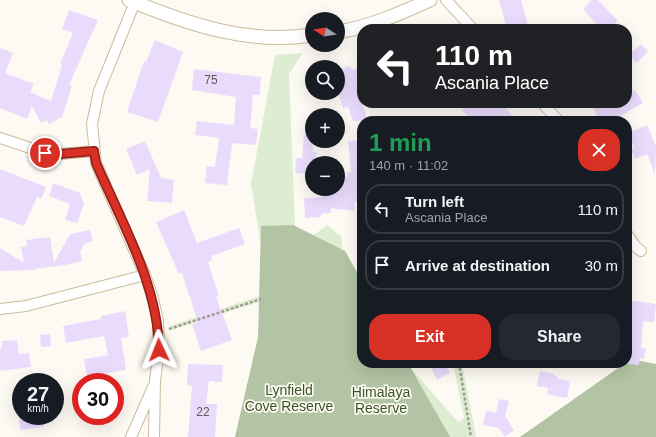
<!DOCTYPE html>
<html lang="en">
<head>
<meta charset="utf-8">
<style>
	body { margin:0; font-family:Arial,sans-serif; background:#242831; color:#f1f3f6; height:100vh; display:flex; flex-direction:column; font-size:15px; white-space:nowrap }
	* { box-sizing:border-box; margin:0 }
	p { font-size:13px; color:#9ea1a6 }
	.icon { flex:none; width:22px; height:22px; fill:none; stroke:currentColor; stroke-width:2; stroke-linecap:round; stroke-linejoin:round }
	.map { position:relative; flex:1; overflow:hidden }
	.drawer { position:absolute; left:357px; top:116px; width:275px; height:252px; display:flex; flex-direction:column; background:#171b24; border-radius:16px; box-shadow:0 4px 16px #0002 }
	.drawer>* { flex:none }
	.banner { position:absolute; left:357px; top:24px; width:275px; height:84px; border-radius:16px; box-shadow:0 4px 16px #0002; background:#202124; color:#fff; overflow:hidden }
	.needle { width:26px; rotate:282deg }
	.fabs { position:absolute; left:305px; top:12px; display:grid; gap:8px }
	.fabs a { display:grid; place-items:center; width:40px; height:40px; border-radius:50%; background:#171b24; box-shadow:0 4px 16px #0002; font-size:20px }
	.speed { position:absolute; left:12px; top:373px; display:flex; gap:8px; font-size:20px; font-weight:700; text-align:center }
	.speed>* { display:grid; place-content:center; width:52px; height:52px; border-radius:50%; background:#171b24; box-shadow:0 4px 16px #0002; line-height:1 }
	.speed small { font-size:10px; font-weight:400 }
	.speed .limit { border:6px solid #d22; background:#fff; color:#111 }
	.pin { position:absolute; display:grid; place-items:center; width:34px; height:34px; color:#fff; margin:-17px; border:2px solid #fff; border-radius:50%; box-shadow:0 1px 4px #0007 }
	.me { position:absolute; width:44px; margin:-22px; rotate:358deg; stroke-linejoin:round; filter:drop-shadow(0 0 3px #0008) }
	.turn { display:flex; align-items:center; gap:14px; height:84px; padding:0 12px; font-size:18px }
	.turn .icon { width:52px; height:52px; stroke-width:2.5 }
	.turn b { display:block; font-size:28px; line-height:34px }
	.round { display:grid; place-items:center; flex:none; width:42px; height:42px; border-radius:16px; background:#242831 }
	.headline { display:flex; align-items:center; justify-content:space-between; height:68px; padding:0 12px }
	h1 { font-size:24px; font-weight:700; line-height:30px; color:#1e9e55 }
	.button { display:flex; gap:8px; margin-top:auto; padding:8px 12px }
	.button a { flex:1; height:46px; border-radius:16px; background:#d93025; color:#fff; font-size:16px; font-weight:700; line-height:46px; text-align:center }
	.button a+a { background:#242831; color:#f1f3f6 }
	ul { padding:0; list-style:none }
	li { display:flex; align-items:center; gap:12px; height:50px; margin:0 8px 6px; padding:0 4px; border:2px solid #363941; border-radius:16px }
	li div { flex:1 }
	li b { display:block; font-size:15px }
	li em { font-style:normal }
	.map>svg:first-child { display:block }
</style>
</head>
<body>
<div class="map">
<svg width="656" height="437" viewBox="0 0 656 437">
	<rect width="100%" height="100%" fill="#fdfaf3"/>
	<path fill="#ddedd1" d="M 303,53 L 289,74 L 295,226 L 307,240 L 327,225 L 342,237 L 341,303 L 362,363 L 406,363 L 458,422 L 464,418 L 453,363 L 462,363 L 476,437 L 244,437 L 266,309 L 258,302 L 171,330 L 170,326 L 269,293 L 251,184 L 275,55 Z"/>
	<path fill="#b2c4a4" d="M 293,225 L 345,251 L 362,281 L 362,363 L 408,363 L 450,437 L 235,437 L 258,337 L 261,226 Z
		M 631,359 L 656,364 L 656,437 L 520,437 Z"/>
	<path fill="#eadbfd" d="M 499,0 L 521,0 L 529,29 L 507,29 Z
		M 592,0 L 598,0 L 618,21 L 610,29 L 601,29 L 583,9 Z
		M 69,10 L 98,20 L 69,85 L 72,86 L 62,117 L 49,124 L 47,120 L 41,123 L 32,106 L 27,119 L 0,108 L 0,48 L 13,53 L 5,73 L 34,84 L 30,92 L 51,101 L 62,65 L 60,64 L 73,33 L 62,29 Z
		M 155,40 L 183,52 L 158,122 L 127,112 L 144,61 L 146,62 Z
		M 641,44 L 648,51 L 637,63 L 629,55 Z
		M 350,66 L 352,70 L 362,67 L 362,86 L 357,88 L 368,121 L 353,121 L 348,107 L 343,108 L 338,92 L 338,70 Z
		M 194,69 L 261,77 L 260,95 L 253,95 L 250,128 L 258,129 L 256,145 L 232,143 L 227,185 L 205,183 L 207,166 L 215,167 L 219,138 L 195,135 L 197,121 L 234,125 L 236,97 L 192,90 Z
		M 635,90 L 643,103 L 612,121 L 600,121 L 590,103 L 627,103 L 627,94 Z
		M 469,103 L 511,103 L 506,108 L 516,121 L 472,121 L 462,110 Z
		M 647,125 L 656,146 L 655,174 L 647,154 L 635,159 L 631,149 L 634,148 L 628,133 Z
		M 304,135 L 312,135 L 313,152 L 317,152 L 316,163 L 312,163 L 312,174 L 295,173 L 296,158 L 302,158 Z
		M 362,140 L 362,203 L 355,202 L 354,211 L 331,208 L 331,213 L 321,214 L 321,217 L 305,218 L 304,198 L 323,197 L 323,194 L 338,193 L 339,181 L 343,181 L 343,177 L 347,177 L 347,172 L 351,172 L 348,141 Z
		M 145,141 L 161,178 L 174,180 L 172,203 L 147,201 L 150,169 L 137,175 L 126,149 Z
		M 0,169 L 46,187 L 41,199 L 37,197 L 24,226 L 0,217 Z
		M 53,183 L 80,193 L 84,204 L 77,223 L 65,220 L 70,204 L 49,196 Z
		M 184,210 L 197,243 L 239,228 L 245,244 L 211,256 L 212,260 L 208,262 L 219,296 L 216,297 L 232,340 L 201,351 L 192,324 L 198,322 L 182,273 L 179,274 L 156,222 Z
		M 90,230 L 93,241 L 84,244 L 80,252 L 82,261 L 65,265 L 34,269 L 36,270 L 0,271 L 0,248 L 24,263 L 21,247 L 27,246 L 26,240 L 50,237 L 54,263 L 70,234 Z
		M 627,300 L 656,304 L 654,322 L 643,321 L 641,348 L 646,349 L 644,359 L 640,358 L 639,365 L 627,364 Z
		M 125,311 L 129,337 L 121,338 L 126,370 L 87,376 L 84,359 L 108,355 L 104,336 L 66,343 L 63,326 L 101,319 L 101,316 Z
		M 50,334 L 51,346 L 41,347 L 40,335 Z
		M 17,340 L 19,354 L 29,353 L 31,367 L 0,371 L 0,348 L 2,348 L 2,341 Z
		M 429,363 L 445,363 L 450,373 L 437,380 Z
		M 188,364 L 223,365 L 222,382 L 209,381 L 206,404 L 217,404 L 215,437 L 188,437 L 192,386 L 187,385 Z
		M 540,371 L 554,374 L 554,375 L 557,376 L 557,379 L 570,381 L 567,398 L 547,394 L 548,388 L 537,386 Z
		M 499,399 L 509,401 L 505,416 L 514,430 L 505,437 L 499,428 L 483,425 L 486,411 L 496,413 Z
		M 19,416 L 43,416 L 43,427 L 20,430 Z"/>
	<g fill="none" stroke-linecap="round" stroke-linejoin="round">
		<g stroke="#cbbc9b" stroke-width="12">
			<path id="minor" d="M 446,0 L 473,29
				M 135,2 L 99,91 L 92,124 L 96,163 L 145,275 L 153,298 L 158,321 L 159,349 L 155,381 L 154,437
				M 542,103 L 559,121
				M 0,138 L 45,153 L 60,154 L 94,151
				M 627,234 L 636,247 L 641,251
				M 0,309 L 26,306 L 145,275
				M 131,437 L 153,387"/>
		</g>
		<g stroke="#cbbc9b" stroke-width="15">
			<path id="tertiary" d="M 129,0 C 188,24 248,45 312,35
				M 338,32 C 370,27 401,13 430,0"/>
		</g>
		<path stroke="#9f9b91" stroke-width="2.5" stroke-dasharray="3 2" stroke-linecap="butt" d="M 169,329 L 261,299
			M 459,363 L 471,437"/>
		<use href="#minor" stroke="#fff" stroke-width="10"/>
		<use href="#tertiary" stroke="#fff" stroke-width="13"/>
	</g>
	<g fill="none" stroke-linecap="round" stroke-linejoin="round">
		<g stroke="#8d1f18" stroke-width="10">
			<path id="route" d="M 45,153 L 60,154 L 94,151 L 96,163 C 122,223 158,284 159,350"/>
		</g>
		<use href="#route" stroke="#d93025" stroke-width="7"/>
	</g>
	<g text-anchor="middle" stroke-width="3.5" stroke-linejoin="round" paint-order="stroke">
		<g font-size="12" fill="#5e5654">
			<text x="211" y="84">75</text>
			<text x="203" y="416">22</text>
		</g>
		<g font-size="14" fill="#3a5223" stroke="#fdfaf3">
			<text x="289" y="395">Lynfield<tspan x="289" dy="16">Cove Reserve</tspan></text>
			<text x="381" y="397">Himalaya<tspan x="381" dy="16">Reserve</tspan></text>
		</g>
	</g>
</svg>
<div class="fabs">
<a><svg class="needle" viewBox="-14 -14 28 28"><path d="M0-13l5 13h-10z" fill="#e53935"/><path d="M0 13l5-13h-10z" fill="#9ea1a6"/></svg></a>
<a><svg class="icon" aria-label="search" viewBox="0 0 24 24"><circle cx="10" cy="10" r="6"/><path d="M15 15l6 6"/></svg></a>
<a>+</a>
<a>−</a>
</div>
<div class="speed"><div>27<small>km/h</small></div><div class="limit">30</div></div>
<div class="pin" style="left:45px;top:153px;background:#d93025"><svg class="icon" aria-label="arrive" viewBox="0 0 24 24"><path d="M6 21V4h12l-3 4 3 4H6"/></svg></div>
<svg class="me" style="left:159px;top:350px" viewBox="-20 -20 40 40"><path d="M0-17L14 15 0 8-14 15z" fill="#d93025" stroke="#fff" stroke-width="4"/></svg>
<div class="banner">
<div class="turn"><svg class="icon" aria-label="left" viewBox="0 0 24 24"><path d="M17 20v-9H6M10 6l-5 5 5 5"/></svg><div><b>110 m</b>Ascania Place</div></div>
</div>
<section class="drawer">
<div class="headline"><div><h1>1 min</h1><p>140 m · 11:02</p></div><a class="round" style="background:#d93025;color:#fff"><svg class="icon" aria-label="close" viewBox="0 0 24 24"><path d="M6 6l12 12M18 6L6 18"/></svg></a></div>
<ul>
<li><svg class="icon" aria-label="left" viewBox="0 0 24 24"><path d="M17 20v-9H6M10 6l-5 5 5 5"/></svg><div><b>Turn left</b><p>Ascania Place</p></div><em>110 m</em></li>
<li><svg class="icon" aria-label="arrive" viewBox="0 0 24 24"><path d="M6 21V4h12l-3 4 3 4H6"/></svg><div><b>Arrive at destination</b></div><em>30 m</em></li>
</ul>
<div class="button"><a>Exit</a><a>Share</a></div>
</section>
</div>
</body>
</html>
